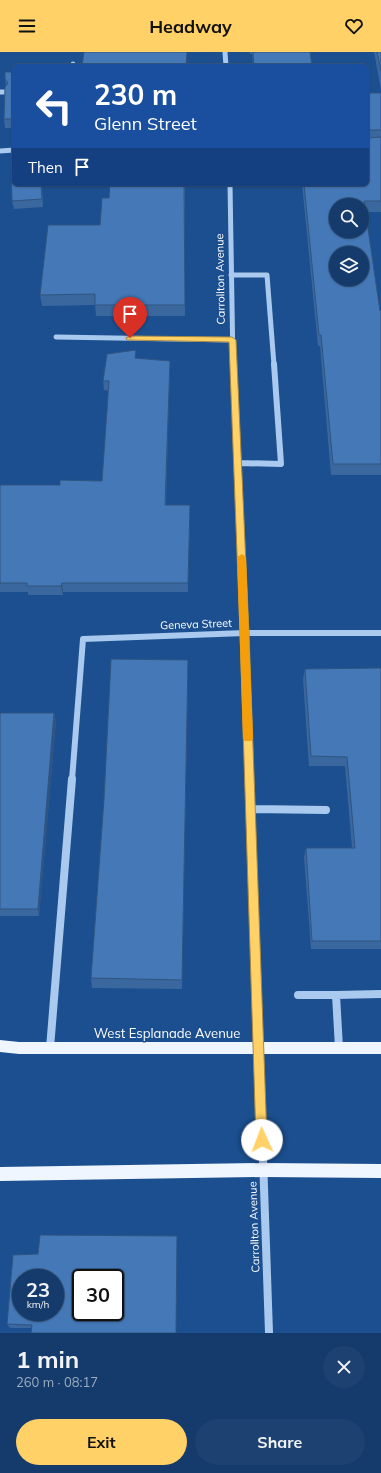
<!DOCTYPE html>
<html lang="en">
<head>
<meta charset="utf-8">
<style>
	body { margin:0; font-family:Mulish,sans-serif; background:#1d4271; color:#f1f3f6; height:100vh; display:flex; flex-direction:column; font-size:15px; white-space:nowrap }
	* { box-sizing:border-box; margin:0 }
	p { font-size:13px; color:#9dadc1 }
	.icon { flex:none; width:22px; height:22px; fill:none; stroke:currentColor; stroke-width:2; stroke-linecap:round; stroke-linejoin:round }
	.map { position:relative; height:1281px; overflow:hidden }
	.sheet { display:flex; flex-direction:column; background:#143b6b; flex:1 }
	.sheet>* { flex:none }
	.top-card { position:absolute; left:12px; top:12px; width:357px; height:122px; border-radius:6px; box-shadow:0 1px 3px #0004,0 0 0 1px #33557e; background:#1a4fa0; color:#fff; overflow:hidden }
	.tools { position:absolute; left:329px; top:146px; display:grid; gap:8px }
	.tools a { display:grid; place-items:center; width:40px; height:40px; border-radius:50%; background:#143b6b; box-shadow:0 1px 3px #0004,0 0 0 1px #33557e; font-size:20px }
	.speed { position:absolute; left:12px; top:1217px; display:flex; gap:8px; font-size:20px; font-weight:700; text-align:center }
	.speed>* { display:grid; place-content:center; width:52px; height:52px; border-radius:50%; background:#143b6b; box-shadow:0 1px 3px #0004,0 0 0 1px #33557e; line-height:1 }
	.speed small { font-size:10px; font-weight:400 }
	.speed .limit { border:2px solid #111; border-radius:6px; background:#fff; color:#111 }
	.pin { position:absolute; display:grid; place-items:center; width:34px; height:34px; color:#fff; margin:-41px -17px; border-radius:50% 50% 50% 0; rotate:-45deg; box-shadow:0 0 4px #0007 }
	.pin .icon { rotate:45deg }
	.me { position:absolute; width:44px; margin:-22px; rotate:358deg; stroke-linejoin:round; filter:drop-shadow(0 0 3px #0008) }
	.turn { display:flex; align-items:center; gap:14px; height:84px; padding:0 16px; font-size:18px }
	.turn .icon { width:52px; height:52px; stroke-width:2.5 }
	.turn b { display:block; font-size:28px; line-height:34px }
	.then { display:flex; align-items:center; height:38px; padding:0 16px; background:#0003; gap:8px; font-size:15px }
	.round { display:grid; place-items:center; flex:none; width:42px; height:42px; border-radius:21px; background:#1d4271 }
	.head { display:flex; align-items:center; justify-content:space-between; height:68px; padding:0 16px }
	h1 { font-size:24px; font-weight:700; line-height:30px }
	.button { display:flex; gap:8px; margin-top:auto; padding:8px 16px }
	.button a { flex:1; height:46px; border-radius:24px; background:#ffd166; color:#111; font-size:16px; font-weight:700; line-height:46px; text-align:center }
	.button a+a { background:#1d4271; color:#f1f3f6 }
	header { display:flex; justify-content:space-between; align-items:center; height:52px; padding:0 16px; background:#ffd166; color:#111; font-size:18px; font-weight:700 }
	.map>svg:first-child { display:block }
</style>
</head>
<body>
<header><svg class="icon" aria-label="menu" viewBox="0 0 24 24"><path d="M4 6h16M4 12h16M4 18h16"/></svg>Headway<svg class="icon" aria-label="heart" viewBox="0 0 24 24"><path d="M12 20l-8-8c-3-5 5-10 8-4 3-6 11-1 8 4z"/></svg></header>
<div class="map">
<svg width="381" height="1281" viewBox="0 0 381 1281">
	<rect width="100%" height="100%" fill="#1b4f8f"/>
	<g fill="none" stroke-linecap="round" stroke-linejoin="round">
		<path stroke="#a9c9ee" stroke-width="5" d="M 225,0 L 226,14
			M 73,12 L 73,14
			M 0,40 L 5,40
			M 0,99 L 14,98
			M 230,132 L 233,313
			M 231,223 L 267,223 L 274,313
			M 56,285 L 232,288"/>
		<path stroke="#a9c9ee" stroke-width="6" d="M 233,312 L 250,728
			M 238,411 L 281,412 L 274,312
			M 72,728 L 83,587 L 245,581 L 381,581"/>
		<path stroke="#a9c9ee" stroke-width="8" d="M 250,727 L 269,1281
			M 250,757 L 326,758
			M 298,943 L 336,943
			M 50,996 L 72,727
			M 339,996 L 336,943 L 381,942"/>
		<path fill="#f0f6ff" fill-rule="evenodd" d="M 0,988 L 19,990 L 381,990 L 381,1002 L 19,1002 L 0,1000 Z
			M 263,1111 L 381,1112 L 381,1126 L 263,1125 L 0,1129 L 0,1115 Z"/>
	</g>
	<path fill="#3a679d" d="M 250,0 L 310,0 L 312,14 L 253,14 L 252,2 L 250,2 Z
		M 374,0 L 381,0 L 381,38 Z
		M 14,20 L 14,76 L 5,76 L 4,67 L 6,34 L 5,27 Z
		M 367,41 L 381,41 L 381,160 L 365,160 L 380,259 L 381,259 L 381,423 L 331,423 L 320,294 L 318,294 L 302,132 L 367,132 Z
		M 42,132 L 43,155 L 14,157 L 12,149 Z
		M 185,132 L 185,264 L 96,264 L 95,253 L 42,254 L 40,243 L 100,173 L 109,146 Z
		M 136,306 L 170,309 L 166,453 L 190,453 L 188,540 L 63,540 L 63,543 L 28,543 L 28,540 L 0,540 L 0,433 L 60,433 L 102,429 L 109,339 L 104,338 L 103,329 Z
		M 381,616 L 381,897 L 311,897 L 304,805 L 306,796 L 352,796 L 345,714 L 309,714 L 303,627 L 305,617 Z
		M 188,620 L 182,937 L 92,936 L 91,926 Z
		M 0,661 L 54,661 L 56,669 L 39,864 L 0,864 Z
		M 177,1184 L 31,1276 L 10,1276 L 7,1272 L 38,1202 Z"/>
	<path fill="#305480" d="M 170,309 L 170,319 L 165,462 L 165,453 Z
		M 62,531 L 63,540 L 63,543 L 61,534 Z
		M 54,661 L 56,669 L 39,864 L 38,857 Z"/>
	<path fill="#4478b7" stroke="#305480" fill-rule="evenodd" d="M 84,0 L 187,0 L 186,14 L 82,14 Z
		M 253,0 L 310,0 L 312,14 L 254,14 Z
		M 377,0 L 381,0 L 381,19 Z
		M 5,20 L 14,20 L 14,67 L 4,67 L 5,35 L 8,31 L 5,27 Z
		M 367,41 L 381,41 L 381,78 L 368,78 L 367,79 Z
		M 367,85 L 368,86 L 381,85 L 381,149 L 364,149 L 380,259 L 381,259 L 381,412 L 333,412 L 321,283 L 319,283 L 304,132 L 367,132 ZM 336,153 L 362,153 L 362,179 L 336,179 ZM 336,201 L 362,201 L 362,227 L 336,227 Z
		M 11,112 L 14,112 L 14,132 L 41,132 L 42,147 L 12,149 Z
		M 110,132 L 184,132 L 185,253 L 95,253 L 95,242 L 40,243 L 48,173 L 100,173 L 102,146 L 109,146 Z
		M 136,298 L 135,306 L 170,309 L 165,453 L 190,453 L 188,531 L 62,531 L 61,534 L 27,534 L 27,531 L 0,531 L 0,433 L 60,433 L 60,428 L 102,429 L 109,329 L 103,329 L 107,302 Z
		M 111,607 L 188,608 L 182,928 L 91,926 L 104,747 Z
		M 381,616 L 381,889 L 312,889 L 306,796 L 355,796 L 347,705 L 311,704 L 305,617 Z
		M 0,661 L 54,661 L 38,857 L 0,857 Z
		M 40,1183 L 177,1184 L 176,1281 L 31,1281 L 32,1273 L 7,1272 L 13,1203 L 38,1202 ZM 21,1226 L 55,1226 L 55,1260 L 21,1260 ZM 81,1226 L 115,1226 L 115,1260 L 81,1260 Z"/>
	<path fill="#ffd166" stroke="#a68842" d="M 130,284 L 232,285 L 236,288 L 249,581 L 267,1088 L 266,1093 L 262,1094 L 257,1093 L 256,1088 L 240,581 L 229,290 L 127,288 L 126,286 Z"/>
	<path fill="#f59e0b" d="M 242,502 L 246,505 L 253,686 L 251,689 L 245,689 L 243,686 L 237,505 Z"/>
	<g text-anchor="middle" stroke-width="3" stroke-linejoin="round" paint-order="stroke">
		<g font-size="11" fill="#fff" stroke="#1b4f8f">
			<text transform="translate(220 227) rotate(-91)" y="4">Carrollton Avenue</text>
			<text transform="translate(196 572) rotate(-2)" y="4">Geneva Street</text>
			<text transform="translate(254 1175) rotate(-92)" y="4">Carrollton Avenue</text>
		</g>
		<g font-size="13" fill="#fff" stroke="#1b4f8f">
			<text x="167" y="986">West Esplanade Avenue</text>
		</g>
	</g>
</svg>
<div class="tools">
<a><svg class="icon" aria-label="search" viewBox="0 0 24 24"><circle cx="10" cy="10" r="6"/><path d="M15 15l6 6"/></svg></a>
<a><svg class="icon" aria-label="layers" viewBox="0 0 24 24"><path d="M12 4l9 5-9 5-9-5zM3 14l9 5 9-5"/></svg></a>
</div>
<div class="speed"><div>23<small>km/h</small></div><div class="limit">30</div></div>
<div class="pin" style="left:130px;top:286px;background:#d93025"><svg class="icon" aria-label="arrive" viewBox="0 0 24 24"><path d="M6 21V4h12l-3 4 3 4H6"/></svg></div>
<svg class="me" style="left:262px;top:1088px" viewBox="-20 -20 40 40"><circle r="19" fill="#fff"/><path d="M0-13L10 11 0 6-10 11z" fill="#ffd166"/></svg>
<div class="top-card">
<div class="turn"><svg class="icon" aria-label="left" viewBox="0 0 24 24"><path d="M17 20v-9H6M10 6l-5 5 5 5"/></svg><div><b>230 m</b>Glenn Street</div></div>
<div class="then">Then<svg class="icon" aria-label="arrive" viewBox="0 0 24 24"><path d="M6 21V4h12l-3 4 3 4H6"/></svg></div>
</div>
</div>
<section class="sheet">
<div class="head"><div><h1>1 min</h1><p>260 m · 08:17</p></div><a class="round"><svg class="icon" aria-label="close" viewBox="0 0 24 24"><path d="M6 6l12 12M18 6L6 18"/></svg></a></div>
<div class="button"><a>Exit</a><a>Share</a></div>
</section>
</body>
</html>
